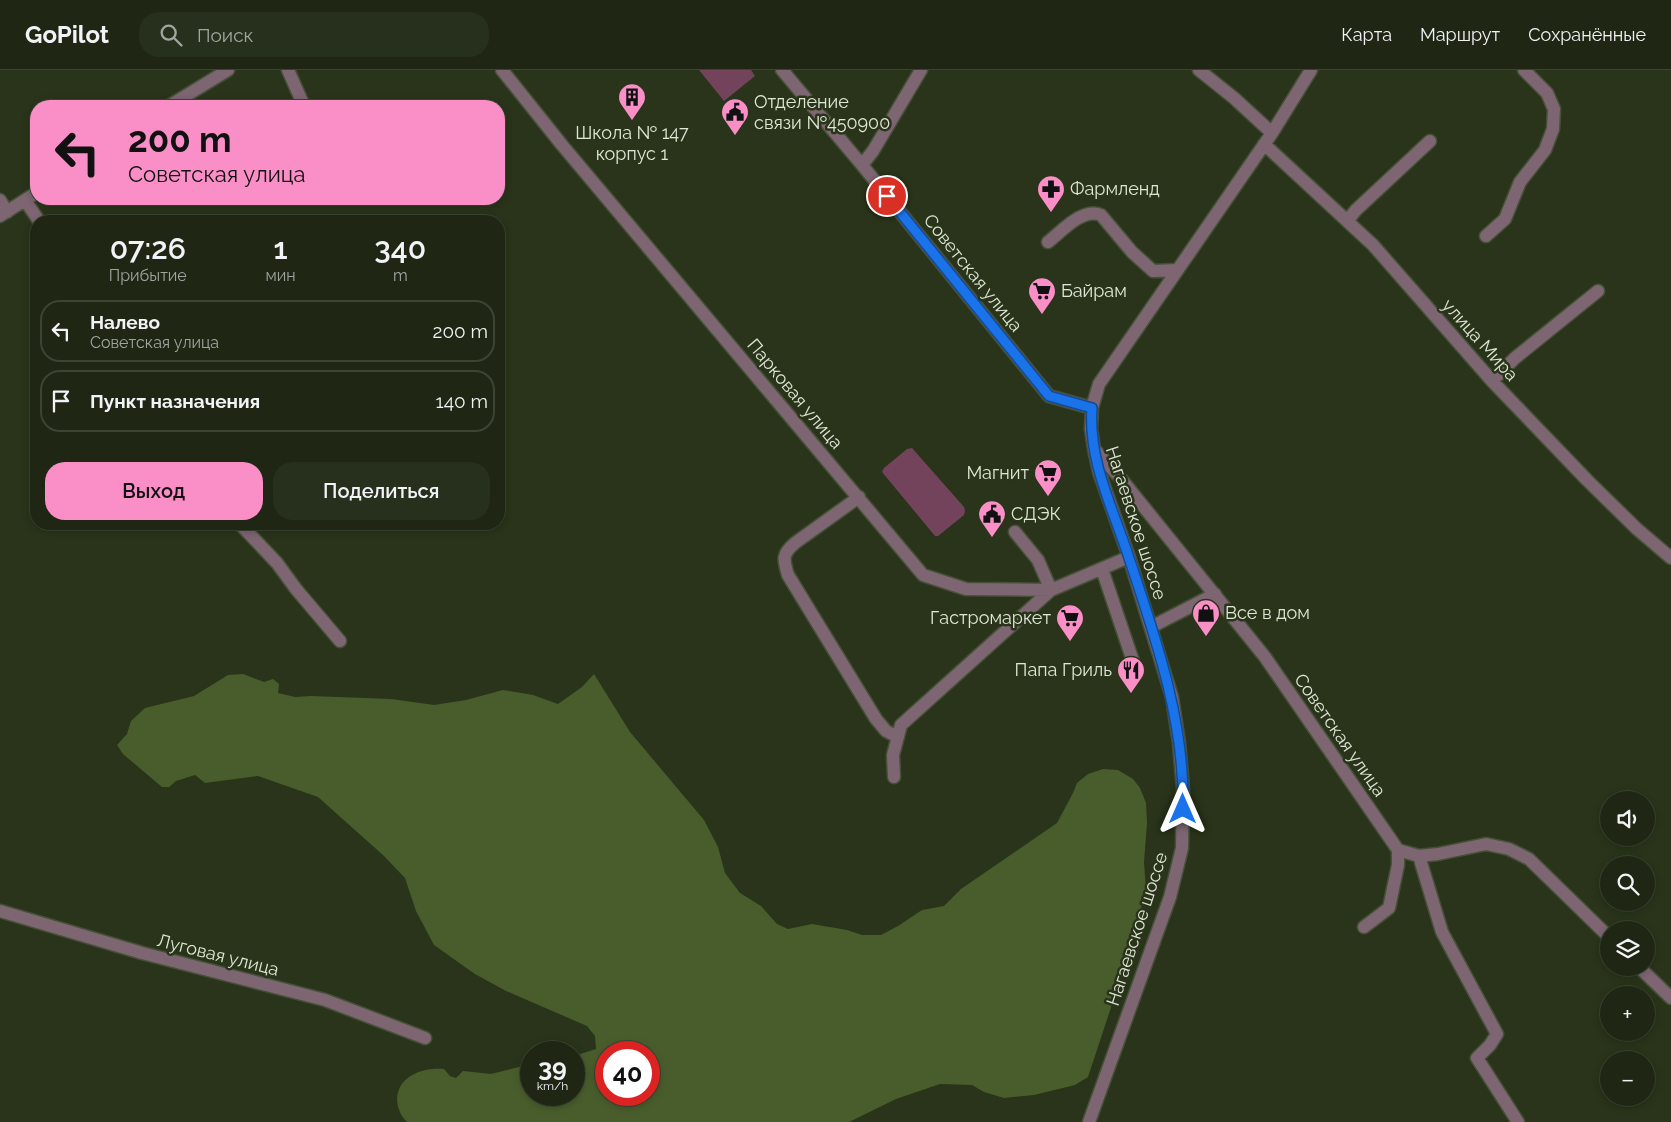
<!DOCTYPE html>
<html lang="ru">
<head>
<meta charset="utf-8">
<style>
	body { margin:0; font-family:Raleway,sans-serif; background:#272f1d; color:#f1f3f6; height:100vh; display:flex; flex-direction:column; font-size:19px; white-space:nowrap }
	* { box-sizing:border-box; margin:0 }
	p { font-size:16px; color:#a1a5a0 }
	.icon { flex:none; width:28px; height:28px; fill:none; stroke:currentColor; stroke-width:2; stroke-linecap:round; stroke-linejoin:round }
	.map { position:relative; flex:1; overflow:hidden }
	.panel { position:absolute; left:30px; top:145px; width:475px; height:315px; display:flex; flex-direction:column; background:#1f2714; border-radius:20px; box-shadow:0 2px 8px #0003,0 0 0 1px #3c4434 }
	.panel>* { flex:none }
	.top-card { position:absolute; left:30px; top:30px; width:475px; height:105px; border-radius:20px; box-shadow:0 2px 8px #0003,0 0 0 1px #3c4434; background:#fa8fc7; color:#111; overflow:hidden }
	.controls { position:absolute; left:1600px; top:721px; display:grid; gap:10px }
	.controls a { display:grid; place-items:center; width:55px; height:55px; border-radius:50%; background:#1f2714; box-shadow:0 2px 8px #0003,0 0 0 1px #3c4434; font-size:25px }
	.speed { position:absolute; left:520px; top:971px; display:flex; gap:10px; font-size:25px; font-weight:700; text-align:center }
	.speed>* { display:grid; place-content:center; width:65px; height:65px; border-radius:50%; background:#1f2714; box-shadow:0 2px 8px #0003,0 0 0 1px #3c4434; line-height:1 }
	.speed small { font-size:12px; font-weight:400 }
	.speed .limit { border:8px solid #d22; background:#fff; color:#111 }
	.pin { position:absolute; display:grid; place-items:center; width:42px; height:42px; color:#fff; margin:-21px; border:2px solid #fff; border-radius:50%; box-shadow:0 1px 5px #0007 }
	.me { position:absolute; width:55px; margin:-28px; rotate:0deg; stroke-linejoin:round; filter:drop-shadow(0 0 4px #0008) }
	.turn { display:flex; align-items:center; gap:18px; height:105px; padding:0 15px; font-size:22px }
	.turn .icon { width:65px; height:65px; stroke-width:2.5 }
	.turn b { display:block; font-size:35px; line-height:42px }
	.eta { display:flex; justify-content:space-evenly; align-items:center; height:85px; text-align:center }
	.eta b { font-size:30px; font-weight:600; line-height:35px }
	.primary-button { display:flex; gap:10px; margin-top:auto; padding:10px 15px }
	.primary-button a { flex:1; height:58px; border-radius:20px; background:#fa8fc7; color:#111; font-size:20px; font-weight:600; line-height:58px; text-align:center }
	.primary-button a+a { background:#272f1d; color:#f1f3f6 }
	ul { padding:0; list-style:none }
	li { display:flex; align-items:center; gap:15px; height:62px; margin:0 10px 8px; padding:0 5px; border:2px solid #3c4434; border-radius:20px }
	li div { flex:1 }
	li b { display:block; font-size:19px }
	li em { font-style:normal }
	header { display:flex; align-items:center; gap:30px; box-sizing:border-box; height:70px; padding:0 25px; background:#1f2714; border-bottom:1px solid #3c4434 }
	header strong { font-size:24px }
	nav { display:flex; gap:28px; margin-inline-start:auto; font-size:18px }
	.search { width:350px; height:45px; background:#272f1d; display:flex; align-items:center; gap:12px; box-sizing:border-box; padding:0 18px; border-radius:20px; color:#a1a5a0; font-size:19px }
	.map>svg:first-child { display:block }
</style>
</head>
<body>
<header>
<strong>GoPilot</strong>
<div class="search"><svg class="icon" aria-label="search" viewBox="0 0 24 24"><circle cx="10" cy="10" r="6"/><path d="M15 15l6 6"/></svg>Поиск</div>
<nav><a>Карта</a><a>Маршрут</a><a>Сохранённые</a></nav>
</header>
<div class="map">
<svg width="1671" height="1052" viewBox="0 0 1671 1052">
	<rect width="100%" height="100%" fill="#29341a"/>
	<path fill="#73435c" d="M 699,0 L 751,0 L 755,6 L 724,31 Z
		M 912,378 L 964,437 L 965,441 L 964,445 L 938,466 L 935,466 L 882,402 L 884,398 L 907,379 Z"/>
	<path fill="#495d2c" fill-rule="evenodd" d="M 243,604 L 264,612 L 273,609 L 279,614 L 278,623 L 295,627 L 311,626 L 391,629 L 434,635 L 466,630 L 503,620 L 533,625 L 558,634 L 582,617 L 594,604 L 630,662 L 704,750 L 718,777 L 725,803 L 740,823 L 761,836 L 777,854 L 788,859 L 812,854 L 847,860 L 862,865 L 881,865 L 898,856 L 922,840 L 944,836 L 961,819 L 1057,753 L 1073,723 L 1077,713 L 1088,704 L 1103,699 L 1118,700 L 1133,709 L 1140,718 L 1146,733 L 1147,753 L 1144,792 L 1146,820 L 1128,886 L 1088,1007 L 1075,1015 L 1034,1025 L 1004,1028 L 984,1022 L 972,1015 L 940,1014 L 896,1029 L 849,1052 L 407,1052 C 394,1039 393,1018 409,1007 C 419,1000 432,998 444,999 L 450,1006 L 456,1008 L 463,1001 L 491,1004 L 531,994 L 531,1025 L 574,1025 L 574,986 L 596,979 L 595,966 L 587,956 L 506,921 L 475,904 L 434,875 L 416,841 L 405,808 L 384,786 L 318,727 L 258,706 L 205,713 L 195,705 L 176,711 L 169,717 L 162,717 L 123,684 L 117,675 L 127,664 L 131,651 L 145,638 L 194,626 L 228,605 ZM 649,982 L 649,1025 L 606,1025 L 606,982 Z"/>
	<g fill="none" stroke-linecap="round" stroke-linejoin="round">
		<g stroke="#465038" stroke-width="15">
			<path id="minor" d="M 288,0 L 304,36
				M 502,0 L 562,75 L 923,505 L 966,519 L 1051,520 L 1129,487
				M 782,0 L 862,95 L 1049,326 L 1092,338
				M 1199,0 L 1234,28 L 1272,63
				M 169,36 L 228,0
				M 1264,74 L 1373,175 L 1492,311 L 1587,410 L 1637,459 L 1671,488
				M 862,95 L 873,81 L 921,0
				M 0,130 L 7,142
				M 25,130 L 39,151
				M 0,146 L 36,123
				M 1348,150 L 1356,140 L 1430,71
				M 1486,166 L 1505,149 L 1520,112 L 1545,80 L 1553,59 L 1554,39 L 1547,23 L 1524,0
				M 1048,172 C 1062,161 1083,137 1101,145 L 1132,182 L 1153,201 L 1177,200
				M 1492,311 L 1515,288 L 1598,221
				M 1095,380 L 1122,410 L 1265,587 L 1398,780 L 1419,786 L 1438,784 L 1486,774 L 1509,779 L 1529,789 L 1609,867
				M 859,427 L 795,473 C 782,484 783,489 788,505 L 876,649 L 886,661 L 898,667
				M 240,454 L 277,493 L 296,519 L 340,571
				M 1102,499 L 1135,597
				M 1151,557 L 1215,524
				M 894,707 L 893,685 L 901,655 L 1051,520 L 1038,490 L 1015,462
				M 1419,786 L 1442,862 L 1497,964 L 1490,975 L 1477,988 L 1518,1052
				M 0,841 L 142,883 L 325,930 L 425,968
				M 1364,857 L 1389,838 L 1398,795 L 1398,780
				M 1640,898 L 1671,928
				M 1089,1052 L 1170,827 L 1182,778 L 1183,719 L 1179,673 L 1172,627 L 1129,487 L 1099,402 L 1094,379 L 1091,359 L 1092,338 L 1099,314 L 1272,63 L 1311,0"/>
		</g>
		<use href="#minor" stroke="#7d6571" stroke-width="12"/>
	</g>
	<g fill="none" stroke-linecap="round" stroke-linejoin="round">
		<g stroke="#114b97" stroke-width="12">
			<path id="route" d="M 887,126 L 1049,326 L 1092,338 C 1088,391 1113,438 1129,488 C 1156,569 1185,652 1183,739"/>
		</g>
		<use href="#route" stroke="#1a73e8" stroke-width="9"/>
	</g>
	<defs>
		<g id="building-pin" transform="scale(1.4375)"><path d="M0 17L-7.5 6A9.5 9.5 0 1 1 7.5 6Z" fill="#fa8fc7" stroke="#29341a"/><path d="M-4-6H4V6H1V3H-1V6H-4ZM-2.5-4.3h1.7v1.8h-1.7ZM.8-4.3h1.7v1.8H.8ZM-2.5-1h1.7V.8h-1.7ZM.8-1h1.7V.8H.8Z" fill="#111"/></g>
		<g id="civic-pin" transform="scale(1.4375)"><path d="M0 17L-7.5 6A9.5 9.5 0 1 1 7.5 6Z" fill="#fa8fc7" stroke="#29341a"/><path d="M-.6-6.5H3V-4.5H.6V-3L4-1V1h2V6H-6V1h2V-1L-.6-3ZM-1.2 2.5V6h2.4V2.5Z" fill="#111"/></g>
		<g id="pharmacy-pin" transform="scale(1.4375)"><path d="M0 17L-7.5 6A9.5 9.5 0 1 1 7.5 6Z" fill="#fa8fc7" stroke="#29341a"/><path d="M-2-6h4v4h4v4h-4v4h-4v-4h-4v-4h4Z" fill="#111"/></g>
		<g id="supermarket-pin" transform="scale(1.4375)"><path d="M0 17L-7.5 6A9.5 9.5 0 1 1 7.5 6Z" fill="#fa8fc7" stroke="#29341a"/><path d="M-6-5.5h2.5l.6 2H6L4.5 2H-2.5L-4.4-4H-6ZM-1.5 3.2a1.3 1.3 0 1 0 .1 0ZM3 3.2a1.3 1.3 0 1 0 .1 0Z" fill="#111"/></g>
		<g id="shop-pin" transform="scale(1.4375)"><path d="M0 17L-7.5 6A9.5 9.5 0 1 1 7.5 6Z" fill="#fa8fc7" stroke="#29341a"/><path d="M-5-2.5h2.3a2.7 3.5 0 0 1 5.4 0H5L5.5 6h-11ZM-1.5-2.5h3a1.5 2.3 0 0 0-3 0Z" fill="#111"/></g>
		<g id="restaurant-pin" transform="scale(1.4375)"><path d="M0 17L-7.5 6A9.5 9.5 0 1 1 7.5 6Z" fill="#fa8fc7" stroke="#29341a"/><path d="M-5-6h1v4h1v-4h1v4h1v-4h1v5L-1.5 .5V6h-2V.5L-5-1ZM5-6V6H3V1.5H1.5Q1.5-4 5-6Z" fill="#111"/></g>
	</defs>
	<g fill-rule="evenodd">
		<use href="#building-pin" x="632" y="27"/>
		<use href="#civic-pin" x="735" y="42"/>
		<use href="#pharmacy-pin" x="1051" y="119"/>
		<use href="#supermarket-pin" x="1042" y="221"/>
		<use href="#supermarket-pin" x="1048" y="403"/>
		<use href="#civic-pin" x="992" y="444"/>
		<use href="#shop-pin" x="1206" y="543"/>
		<use href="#supermarket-pin" x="1070" y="548"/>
		<use href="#restaurant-pin" x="1131" y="600"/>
	</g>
	<g text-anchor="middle" stroke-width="5" stroke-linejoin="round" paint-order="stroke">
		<g font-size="18" fill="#dee6d5" stroke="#29341a" text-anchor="start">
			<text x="754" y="38">Отделение<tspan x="754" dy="21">связи №450900</tspan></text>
			<text x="632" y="69" text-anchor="middle">Школа № 147<tspan x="632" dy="21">корпус 1</tspan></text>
			<text x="1070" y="125">Фармленд</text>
			<text x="1061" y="227">Байрам</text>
			<text x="1029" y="409" text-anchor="end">Магнит</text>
			<text x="1011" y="450">СДЭК</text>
			<text x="1225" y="549">Все в дом</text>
			<text x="1051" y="554" text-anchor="end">Гастромаркет</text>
			<text x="1112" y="606" text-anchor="end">Папа Гриль</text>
		</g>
		<g font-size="18" fill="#dee6d5" stroke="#29341a">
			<text transform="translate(973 203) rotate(51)" y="6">Советская улица</text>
			<text transform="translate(1480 270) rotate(48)" y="6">улица Мира</text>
			<text transform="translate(795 324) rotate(50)" y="6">Парковая улица</text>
			<text transform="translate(1136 453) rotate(72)" y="6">Нагаевское шоссе</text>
			<text transform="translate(1340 665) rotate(55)" y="6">Советская улица</text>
			<text transform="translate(1137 859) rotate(-72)" y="6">Нагаевское шоссе</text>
			<text transform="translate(218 885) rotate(14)" y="6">Луговая улица</text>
		</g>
	</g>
</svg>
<div class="controls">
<a><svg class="icon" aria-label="sound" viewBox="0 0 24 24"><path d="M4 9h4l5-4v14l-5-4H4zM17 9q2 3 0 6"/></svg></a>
<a><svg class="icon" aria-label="search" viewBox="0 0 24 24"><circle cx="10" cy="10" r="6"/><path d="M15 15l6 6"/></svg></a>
<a><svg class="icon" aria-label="layers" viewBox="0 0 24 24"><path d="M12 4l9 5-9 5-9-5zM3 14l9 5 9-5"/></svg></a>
<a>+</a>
<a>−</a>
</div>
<div class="speed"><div>39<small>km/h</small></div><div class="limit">40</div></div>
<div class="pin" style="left:887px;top:126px;background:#d93025"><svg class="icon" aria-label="arrive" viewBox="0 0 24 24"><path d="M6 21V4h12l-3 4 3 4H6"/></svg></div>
<svg class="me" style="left:1183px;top:739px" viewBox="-20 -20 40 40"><path d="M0-17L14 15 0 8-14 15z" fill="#1a73e8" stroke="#fff" stroke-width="4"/></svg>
<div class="top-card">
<div class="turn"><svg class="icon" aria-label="left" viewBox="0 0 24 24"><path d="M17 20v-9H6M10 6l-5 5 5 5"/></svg><div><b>200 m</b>Советская улица</div></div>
</div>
<section class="panel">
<div class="eta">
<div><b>07:26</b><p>Прибытие</p></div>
<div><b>1</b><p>мин</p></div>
<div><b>340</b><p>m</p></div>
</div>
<ul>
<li><svg class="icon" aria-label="left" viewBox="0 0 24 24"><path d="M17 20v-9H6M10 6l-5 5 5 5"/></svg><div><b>Налево</b><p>Советская улица</p></div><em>200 m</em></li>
<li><svg class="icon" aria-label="arrive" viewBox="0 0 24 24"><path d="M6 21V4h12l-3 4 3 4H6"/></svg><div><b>Пункт назначения</b></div><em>140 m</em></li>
</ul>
<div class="primary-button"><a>Выход</a><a>Поделиться</a></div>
</section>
</div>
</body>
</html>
